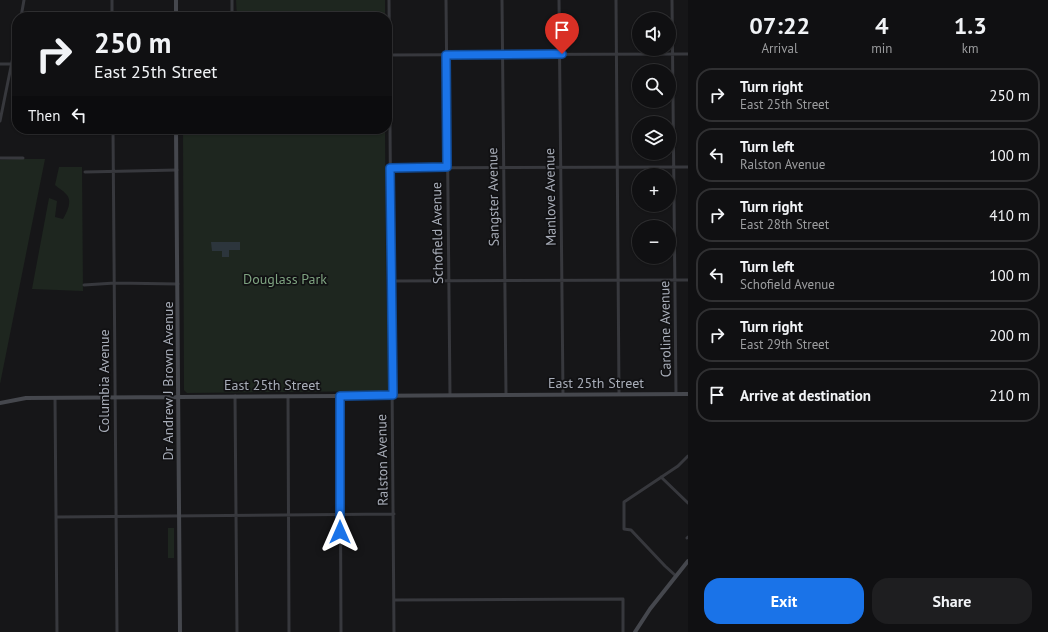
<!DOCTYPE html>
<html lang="en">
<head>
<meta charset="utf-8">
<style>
	body { margin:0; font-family:"PT Sans",sans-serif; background:#1e1e20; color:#f1f3f6; height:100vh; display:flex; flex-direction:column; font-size:15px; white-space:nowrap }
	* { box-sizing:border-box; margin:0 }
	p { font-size:13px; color:#9c9d9f }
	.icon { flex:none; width:22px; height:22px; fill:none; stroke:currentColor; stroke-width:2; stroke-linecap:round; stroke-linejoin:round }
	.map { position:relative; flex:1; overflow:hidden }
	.sheet { display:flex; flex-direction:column; background:#101012; width:360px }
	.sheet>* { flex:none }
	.guide { position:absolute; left:12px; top:12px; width:380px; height:122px; border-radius:16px; box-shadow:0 1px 3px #0004,0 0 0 1px #303032; background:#101012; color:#f1f3f6; overflow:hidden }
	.tools { position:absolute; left:632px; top:12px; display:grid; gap:8px }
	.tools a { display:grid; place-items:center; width:44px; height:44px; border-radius:50%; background:#101012; box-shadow:0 1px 3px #0004,0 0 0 1px #303032; font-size:20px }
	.pin { position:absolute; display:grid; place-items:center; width:34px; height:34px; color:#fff; margin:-41px -17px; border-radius:50% 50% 50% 0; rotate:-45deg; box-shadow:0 0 4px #0007 }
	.pin .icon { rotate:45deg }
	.me { position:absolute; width:44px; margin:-22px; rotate:0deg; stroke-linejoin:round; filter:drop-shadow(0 0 3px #0008) }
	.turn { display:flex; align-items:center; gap:14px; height:84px; padding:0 16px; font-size:18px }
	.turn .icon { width:52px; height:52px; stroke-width:2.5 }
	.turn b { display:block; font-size:28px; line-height:34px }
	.then { display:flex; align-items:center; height:38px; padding:0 16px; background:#0003; gap:8px; font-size:15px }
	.eta { display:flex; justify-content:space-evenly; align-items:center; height:68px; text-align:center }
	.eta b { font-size:24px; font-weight:700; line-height:28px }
	.primary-button { display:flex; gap:8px; margin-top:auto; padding:8px 16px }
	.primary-button a { flex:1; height:46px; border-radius:16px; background:#1a73e8; color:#fff; font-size:16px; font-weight:700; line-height:46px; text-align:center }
	.primary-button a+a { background:#1e1e20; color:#f1f3f6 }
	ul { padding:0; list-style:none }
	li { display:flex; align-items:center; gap:12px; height:54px; margin:0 8px 6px; padding:0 8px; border:2px solid #303032; border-radius:16px }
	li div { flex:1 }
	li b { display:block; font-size:15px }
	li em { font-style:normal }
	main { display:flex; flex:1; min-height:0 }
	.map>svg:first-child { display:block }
</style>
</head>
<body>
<main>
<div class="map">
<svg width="688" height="632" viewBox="0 0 688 632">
	<rect width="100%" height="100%" fill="#161618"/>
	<path fill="#1e261f" d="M 236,0 L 385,0 L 385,17 L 237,17 Z
		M 183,129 L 385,129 L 386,277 L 389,391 L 187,393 L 184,390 Z
		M 19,159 L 45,159 L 0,384 L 0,160 Z
		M 59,167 L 82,167 L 83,291 L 32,289 L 49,198 L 57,201 L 55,217 L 63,219 C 67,212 73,201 66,194 C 63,190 59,189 55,185 Z
		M 168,528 L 174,528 L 174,558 L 168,558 Z"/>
	<path fill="#2c353c" d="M 211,242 L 240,242 L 240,250 L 229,250 L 229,257 L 222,257 L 222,251 L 212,251 Z"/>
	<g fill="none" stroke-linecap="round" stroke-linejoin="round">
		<path stroke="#37383d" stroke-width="3" d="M 112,0 L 112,17
			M 232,0 L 232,17
			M 389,0 L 394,632
			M 446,0 L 450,395
			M 502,0 L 506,394
			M 559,0 L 563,394
			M 616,0 L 619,393
			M 672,0 L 676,394
			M 21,17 L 24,0
			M 389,55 L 688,54
			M 0,64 L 17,64
			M 0,121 L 17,37
			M 113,129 L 117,632
			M 0,158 L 23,158
			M 390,168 L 688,167
			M 85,172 L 177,170
			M 392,281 L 688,280
			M 84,285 L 115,283 L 178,284
			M 235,396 L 237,632
			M 288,396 L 289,632
			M 340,396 L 341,632
			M 55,398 L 57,632
			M 661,477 L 688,503
			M 57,517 L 394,514
			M 687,538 L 688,537
			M 676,576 L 665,566 L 631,530 L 624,529 L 624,502 L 678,466 L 688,456
			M 394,600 L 623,599 L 623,632"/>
		<path stroke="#45474d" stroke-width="4" d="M 176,0 L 176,17
			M 176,129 L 180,632
			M 0,403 L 26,398 L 688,394
			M 635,632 L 650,609 L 688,561"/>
	</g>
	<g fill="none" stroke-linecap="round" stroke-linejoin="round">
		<g stroke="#114b97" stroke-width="10">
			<path id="route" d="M 340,532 L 340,396 L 393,395 L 390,168 L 447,167 L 446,55 L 562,54"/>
		</g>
		<use href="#route" stroke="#1a73e8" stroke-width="7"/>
	</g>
	<g text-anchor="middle" stroke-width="3.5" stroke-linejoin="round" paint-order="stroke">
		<g font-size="14" fill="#a8adb8" stroke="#111113">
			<text transform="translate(493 197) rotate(-91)" y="5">Sangster Avenue</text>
			<text transform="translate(550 197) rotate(-91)" y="5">Manlove Avenue</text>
			<text transform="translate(437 233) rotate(-91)" y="5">Schofield Avenue</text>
			<text transform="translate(665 329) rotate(-91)" y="5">Caroline Avenue</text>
			<text transform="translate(104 381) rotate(-90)" y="5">Columbia Avenue</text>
			<text transform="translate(168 381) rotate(-90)" y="5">Dr Andrew J Brown Avenue</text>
			<text x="596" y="388">East 25th Street</text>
			<text x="272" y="390">East 25th Street</text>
			<text transform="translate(382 460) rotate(-91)" y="5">Ralston Avenue</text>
		</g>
		<g font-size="14" fill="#7fa381" stroke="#111113">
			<text x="285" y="284">Douglass Park</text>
		</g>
	</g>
</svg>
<div class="tools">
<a><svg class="icon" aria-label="sound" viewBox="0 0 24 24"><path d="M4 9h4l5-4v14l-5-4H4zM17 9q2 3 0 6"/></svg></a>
<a><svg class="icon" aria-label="search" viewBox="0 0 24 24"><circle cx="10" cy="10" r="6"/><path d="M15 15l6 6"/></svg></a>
<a><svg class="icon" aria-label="layers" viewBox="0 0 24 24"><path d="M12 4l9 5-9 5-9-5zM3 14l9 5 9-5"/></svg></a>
<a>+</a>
<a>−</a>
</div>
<div class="pin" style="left:562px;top:54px;background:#d93025"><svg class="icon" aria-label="arrive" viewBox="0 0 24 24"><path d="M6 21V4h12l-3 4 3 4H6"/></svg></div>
<svg class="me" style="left:340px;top:532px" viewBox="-20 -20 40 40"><path d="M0-17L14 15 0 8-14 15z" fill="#1a73e8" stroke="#fff" stroke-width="4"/></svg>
<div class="guide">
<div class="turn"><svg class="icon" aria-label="right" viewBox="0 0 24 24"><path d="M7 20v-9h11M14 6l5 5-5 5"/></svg><div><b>250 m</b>East 25th Street</div></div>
<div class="then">Then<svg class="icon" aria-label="left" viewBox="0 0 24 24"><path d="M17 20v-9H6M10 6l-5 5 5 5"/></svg></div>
</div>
</div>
<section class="sheet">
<div class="eta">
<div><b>07:22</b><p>Arrival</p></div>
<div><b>4</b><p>min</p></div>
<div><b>1.3</b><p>km</p></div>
</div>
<ul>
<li><svg class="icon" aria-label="right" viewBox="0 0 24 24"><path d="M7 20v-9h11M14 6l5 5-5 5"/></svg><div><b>Turn right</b><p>East 25th Street</p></div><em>250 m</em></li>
<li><svg class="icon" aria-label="left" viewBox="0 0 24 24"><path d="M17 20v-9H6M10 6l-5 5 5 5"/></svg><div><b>Turn left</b><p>Ralston Avenue</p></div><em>100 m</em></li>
<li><svg class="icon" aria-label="right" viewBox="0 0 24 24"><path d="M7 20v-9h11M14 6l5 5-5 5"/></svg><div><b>Turn right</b><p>East 28th Street</p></div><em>410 m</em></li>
<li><svg class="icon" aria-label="left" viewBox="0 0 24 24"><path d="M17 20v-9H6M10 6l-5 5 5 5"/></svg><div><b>Turn left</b><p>Schofield Avenue</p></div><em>100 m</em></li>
<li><svg class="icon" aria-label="right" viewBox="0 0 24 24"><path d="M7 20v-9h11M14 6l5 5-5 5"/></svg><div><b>Turn right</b><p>East 29th Street</p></div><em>200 m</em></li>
<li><svg class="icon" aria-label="arrive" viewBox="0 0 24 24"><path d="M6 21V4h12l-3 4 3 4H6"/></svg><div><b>Arrive at destination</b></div><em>210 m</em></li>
</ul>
<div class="primary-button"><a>Exit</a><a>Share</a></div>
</section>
</main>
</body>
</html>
